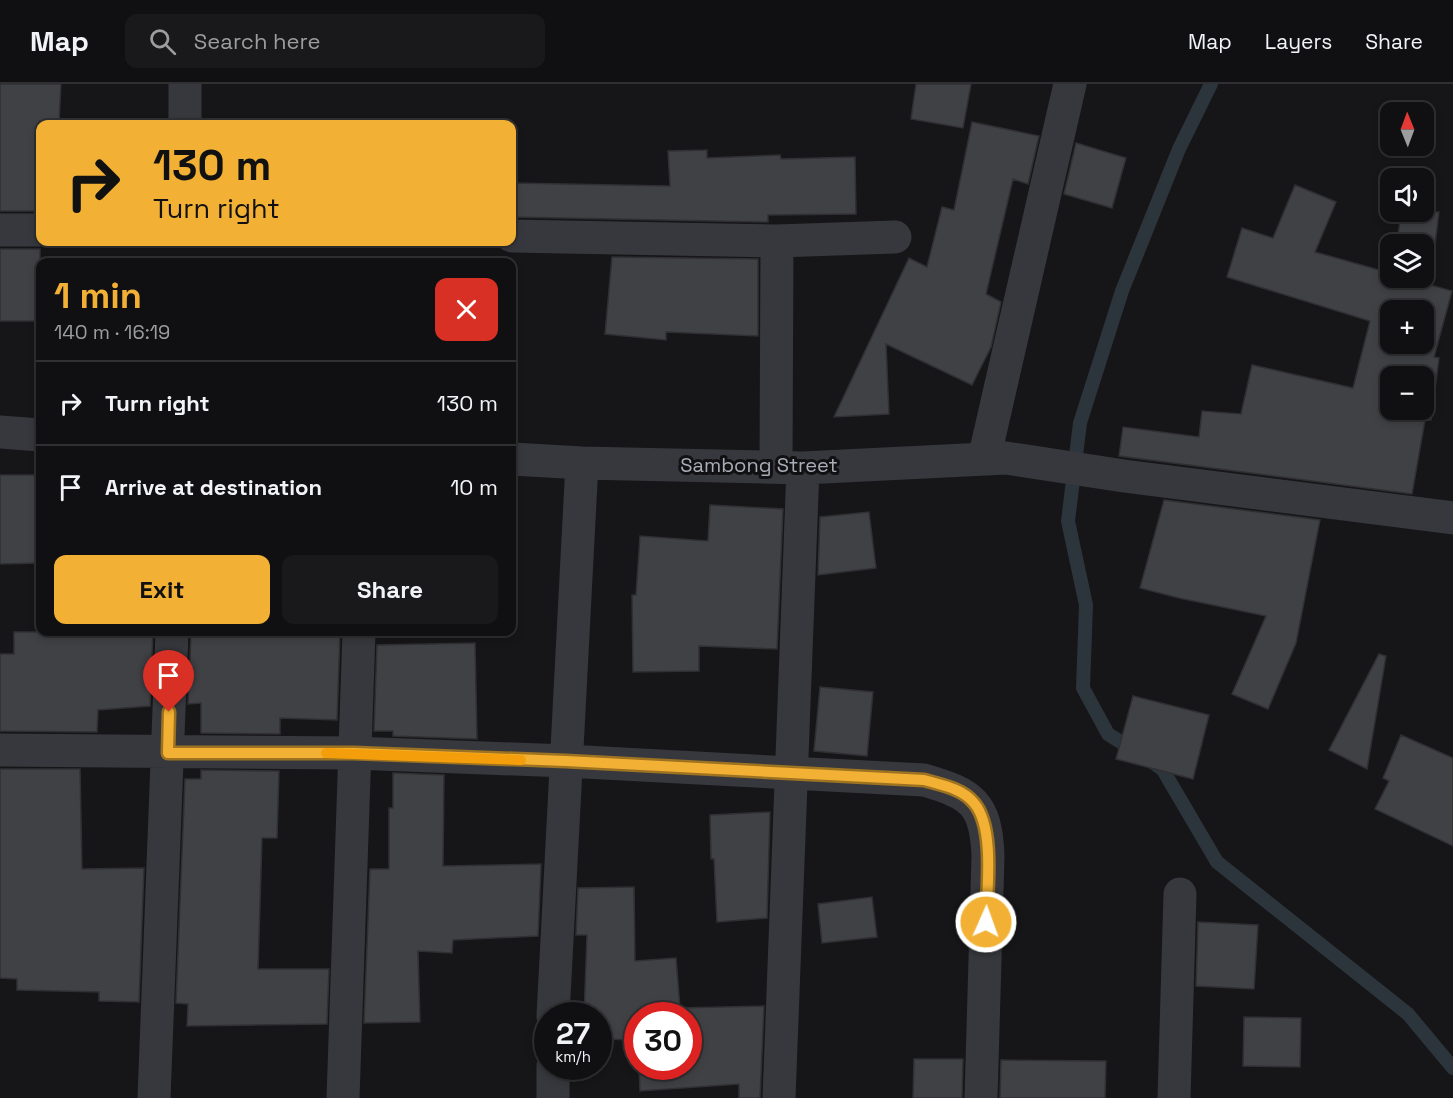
<!DOCTYPE html>
<html lang="en">
<head>
<meta charset="utf-8">
<style>
	body { margin:0; font-family:"Space Grotesk",sans-serif; background:#19191b; color:#f1f3f6; height:100vh; display:flex; flex-direction:column; font-size:22px; white-space:nowrap }
	* { box-sizing:border-box; margin:0 }
	p { font-size:20px; color:#9c9d9f }
	.icon { flex:none; width:33px; height:33px; fill:none; stroke:currentColor; stroke-width:2; stroke-linecap:round; stroke-linejoin:round }
	.map { position:relative; flex:1; overflow:hidden }
	.side { position:absolute; left:36px; top:174px; width:480px; height:378px; display:flex; flex-direction:column; background:#101012; border-radius:12px; box-shadow:0 3px 9px #0003,0 0 0 2px #303032 }
	.side>* { flex:none }
	.top-card { position:absolute; left:36px; top:36px; width:480px; height:126px; border-radius:12px; box-shadow:0 3px 9px #0003,0 0 0 2px #303032; background:#f2b134; color:#111; overflow:hidden }
	.needle { width:39px; rotate:359deg }
	.controls { position:absolute; left:1380px; top:18px; display:grid; gap:12px }
	.controls a { display:grid; place-items:center; width:54px; height:54px; border-radius:12px; background:#101012; box-shadow:0 3px 9px #0003,0 0 0 2px #303032; font-size:30px }
	.speed { position:absolute; left:534px; top:918px; display:flex; gap:12px; font-size:30px; font-weight:700; text-align:center }
	.speed>* { display:grid; place-content:center; width:78px; height:78px; border-radius:50%; background:#101012; box-shadow:0 3px 9px #0003,0 0 0 2px #303032; line-height:1 }
	.speed small { font-size:15px; font-weight:400 }
	.speed .limit { border:9px solid #d22; background:#fff; color:#111 }
	.pin { position:absolute; display:grid; place-items:center; width:51px; height:51px; color:#fff; margin:-62px -26px; border-radius:50% 50% 50% 0; rotate:-45deg; box-shadow:0 0 6px #0007 }
	.pin .icon { rotate:45deg }
	.me { position:absolute; width:66px; margin:-33px; rotate:2deg; stroke-linejoin:round; filter:drop-shadow(0 0 4px #0008) }
	.turn { display:flex; align-items:center; gap:21px; height:126px; padding:0 18px; font-size:27px }
	.turn .icon { width:78px; height:78px; stroke-width:2.5 }
	.turn b { display:block; font-size:42px; line-height:51px }
	.round { display:grid; place-items:center; flex:none; width:63px; height:63px; border-radius:12px; background:#19191b }
	.summary { display:flex; align-items:center; justify-content:space-between; height:102px; padding:0 18px }
	h1 { font-size:36px; font-weight:700; line-height:45px; color:#f2b134 }
	.action { display:flex; gap:12px; margin-top:auto; padding:12px 18px }
	.action a { flex:1; height:69px; border-radius:12px; background:#f2b134; color:#111; font-size:24px; font-weight:700; line-height:69px; text-align:center }
	.action a+a { background:#19191b; color:#f1f3f6 }
	ul { padding:0; list-style:none }
	li { display:flex; align-items:center; gap:18px; height:84px; padding:0 18px; border-top:2px solid #303032 }
	li div { flex:1 }
	li b { display:block; font-size:22px }
	li em { font-style:normal }
	header { display:flex; align-items:center; gap:36px; box-sizing:border-box; height:84px; padding:0 30px; background:#101012; border-bottom:2px solid #303032 }
	header strong { font-size:28px }
	nav { display:flex; gap:33px; margin-inline-start:auto; font-size:21px }
	.search { width:420px; height:54px; background:#19191b; display:flex; align-items:center; gap:15px; box-sizing:border-box; padding:0 21px; border-radius:12px; color:#9c9d9f; font-size:22px }
	.map>svg:first-child { display:block }
</style>
</head>
<body>
<header>
<strong>Map</strong>
<div class="search"><svg class="icon" aria-label="search" viewBox="0 0 24 24"><circle cx="10" cy="10" r="6"/><path d="M15 15l6 6"/></svg>Search here</div>
<nav><a>Map</a><a>Layers</a><a>Share</a></nav>
</header>
<div class="map">
<svg width="1453" height="1014" viewBox="0 0 1453 1014">
	<rect width="100%" height="100%" fill="#161618"/>
	<g fill="none" stroke-linecap="round" stroke-linejoin="round">
		<path stroke="#2c353c" stroke-width="14" d="M 1135,667 L 1108,650 L 1083,604 L 1086,521 L 1068,437 L 1080,339 L 1122,207 L 1179,65 L 1211,0
			M 1151,677 L 1163,686 L 1217,778 L 1408,930 L 1453,984"/>
	</g>
	<path fill="#404145" stroke="#303034" stroke-width="1.5" fill-rule="evenodd" d="M 0,0 L 61,0 L 59,38 L 40,37 L 40,127 L 0,127 Z
		M 916,0 L 971,0 L 963,44 L 911,35 Z
		M 972,38 L 1039,52 L 1028,100 L 1013,95 L 986,210 L 1001,218 L 991,263 L 972,301 L 886,260 L 889,330 L 834,333 L 909,174 L 927,183 L 942,123 L 954,126 Z
		M 1076,59 L 1126,74 L 1112,124 L 1064,110 Z
		M 707,66 L 707,74 L 780,71 L 781,75 L 855,73 L 856,130 L 768,131 L 768,138 L 512,133 L 512,99 L 670,102 L 668,67 Z
		M 1295,101 L 1336,118 L 1315,168 L 1390,189 L 1390,194 L 1424,194 L 1424,160 L 1397,160 L 1401,128 L 1439,128 L 1430,201 L 1452,207 L 1434,273 L 1439,274 L 1431,336 L 1425,336 L 1412,410 L 1119,372 L 1123,343 L 1199,353 L 1202,327 L 1241,330 L 1252,281 L 1353,304 L 1370,237 L 1227,193 L 1242,144 L 1273,154 ZM 1390,226 L 1424,226 L 1424,260 L 1390,260 ZM 1390,292 L 1424,292 L 1424,326 L 1390,326 Z
		M 0,165 L 40,165 L 40,237 L 0,237 Z
		M 612,173 L 758,175 L 758,252 L 666,248 L 666,256 L 605,250 Z
		M 0,391 L 40,391 L 40,479 L 0,480 Z
		M 1164,416 L 1320,436 L 1296,559 L 1268,625 L 1232,610 L 1266,532 L 1179,514 L 1140,504 Z
		M 710,421 L 783,425 L 777,565 L 699,562 L 699,587 L 633,588 L 632,511 L 636,511 L 640,452 L 708,457 Z
		M 869,428 L 876,484 L 818,491 L 820,433 Z
		M 14,548 L 153,548 L 150,622 L 98,626 L 97,648 L 0,647 L 0,570 L 14,570 Z
		M 240,548 L 340,548 L 337,636 L 280,634 L 280,650 L 201,649 L 201,619 L 188,620 L 191,551 L 240,551 Z
		M 475,559 L 477,655 L 393,652 L 393,647 L 374,647 L 377,561 Z
		M 1379,570 L 1386,572 L 1367,685 L 1329,666 Z
		M 820,603 L 873,608 L 867,672 L 814,667 Z
		M 1133,612 L 1209,631 L 1193,695 L 1116,675 Z
		M 1401,651 L 1453,674 L 1453,762 L 1375,725 L 1389,697 L 1383,694 Z
		M 0,685 L 80,685 L 82,785 L 144,784 L 139,918 L 99,917 L 99,908 L 17,906 L 17,895 L 0,894 Z
		M 201,686 L 279,687 L 277,754 L 262,754 L 258,885 L 329,885 L 327,940 L 187,942 L 188,920 L 176,919 L 185,695 L 201,695 Z
		M 393,689 L 444,691 L 443,782 L 541,780 L 538,852 L 453,856 L 452,869 L 418,867 L 420,938 L 364,939 L 370,785 L 389,785 L 389,724 L 393,724 Z
		M 770,728 L 767,834 L 717,838 L 714,775 L 711,775 L 710,731 Z
		M 634,803 L 635,877 L 676,874 L 680,924 L 764,922 L 760,1014 L 739,1014 L 739,1000 L 640,1007 L 639,982 L 688,982 L 688,932 L 638,932 L 638,965 L 637,956 L 598,955 L 598,932 L 584,932 L 587,851 L 576,851 L 578,804 Z
		M 872,813 L 877,853 L 822,859 L 818,820 Z
		M 1198,838 L 1258,841 L 1254,905 L 1196,902 Z
		M 1244,933 L 1301,934 L 1300,983 L 1243,982 Z
		M 914,975 L 963,975 L 962,1014 L 913,1014 Z
		M 1001,976 L 1106,977 L 1105,1014 L 1000,1014 Z"/>
	<g fill="none" stroke-linecap="round" stroke-linejoin="round">
		<path stroke="#37383d" stroke-width="33" d="M 185,40 L 185,0
			M 0,146 L 40,146
			M 512,152 L 777,157 L 895,153
			M 0,348 L 40,351
			M 512,375 L 582,379 L 803,384 L 1006,374 L 1124,392 L 1453,434
			M 984,375 L 1070,0
			M 776,382 L 777,157
			M 0,666 L 354,669 L 566,677 L 924,696 C 972,710 986,719 988,772 L 981,1014
			M 553,932 L 582,379
			M 154,1014 L 172,548
			M 343,1014 L 359,548
			M 553,1014 L 553,982
			M 779,1014 L 803,384
			M 1174,1014 L 1180,810"/>
	</g>
	<g fill="none" stroke-linecap="round" stroke-linejoin="round">
		<g stroke="#9d7322" stroke-width="15">
			<path id="route" d="M 169,628 L 168,669 L 354,669 L 566,677 L 924,696 C 941,701 962,704 974,719 C 995,743 987,807 986,838"/>
		</g>
		<use href="#route" stroke="#f2b134" stroke-width="10"/>
		<path stroke="#f59e0b" stroke-width="10" d="M 326,669 L 521,676"/>
	</g>
	<g text-anchor="middle" stroke-width="6" stroke-linejoin="round" paint-order="stroke">
		<g font-size="20" fill="#a8adb8" stroke="#111113">
			<text x="759" y="388">Sambong Street</text>
		</g>
	</g>
</svg>
<div class="controls">
<a><svg class="needle" viewBox="-14 -14 28 28"><path d="M0-13l5 13h-10z" fill="#e53935"/><path d="M0 13l5-13h-10z" fill="#9c9d9f"/></svg></a>
<a><svg class="icon" aria-label="sound" viewBox="0 0 24 24"><path d="M4 9h4l5-4v14l-5-4H4zM17 9q2 3 0 6"/></svg></a>
<a><svg class="icon" aria-label="layers" viewBox="0 0 24 24"><path d="M12 4l9 5-9 5-9-5zM3 14l9 5 9-5"/></svg></a>
<a>+</a>
<a>−</a>
</div>
<div class="speed"><div>27<small>km/h</small></div><div class="limit">30</div></div>
<div class="pin" style="left:169px;top:628px;background:#d93025"><svg class="icon" aria-label="arrive" viewBox="0 0 24 24"><path d="M6 21V4h12l-3 4 3 4H6"/></svg></div>
<svg class="me" style="left:986px;top:838px" viewBox="-20 -20 40 40"><circle r="17" fill="#f2b134" stroke="#fff" stroke-width="3"/><path d="M0-11L8 9 0 5-8 9z" fill="#fff"/></svg>
<div class="top-card">
<div class="turn"><svg class="icon" aria-label="right" viewBox="0 0 24 24"><path d="M7 20v-9h11M14 6l5 5-5 5"/></svg><div><b>130 m</b>Turn right</div></div>
</div>
<section class="side">
<div class="summary"><div><h1>1 min</h1><p>140 m · 16:19</p></div><a class="round" style="background:#d93025;color:#fff"><svg class="icon" aria-label="close" viewBox="0 0 24 24"><path d="M6 6l12 12M18 6L6 18"/></svg></a></div>
<ul>
<li><svg class="icon" aria-label="right" viewBox="0 0 24 24"><path d="M7 20v-9h11M14 6l5 5-5 5"/></svg><div><b>Turn right</b></div><em>130 m</em></li>
<li><svg class="icon" aria-label="arrive" viewBox="0 0 24 24"><path d="M6 21V4h12l-3 4 3 4H6"/></svg><div><b>Arrive at destination</b></div><em>10 m</em></li>
</ul>
<div class="action"><a>Exit</a><a>Share</a></div>
</section>
</div>
</body>
</html>
